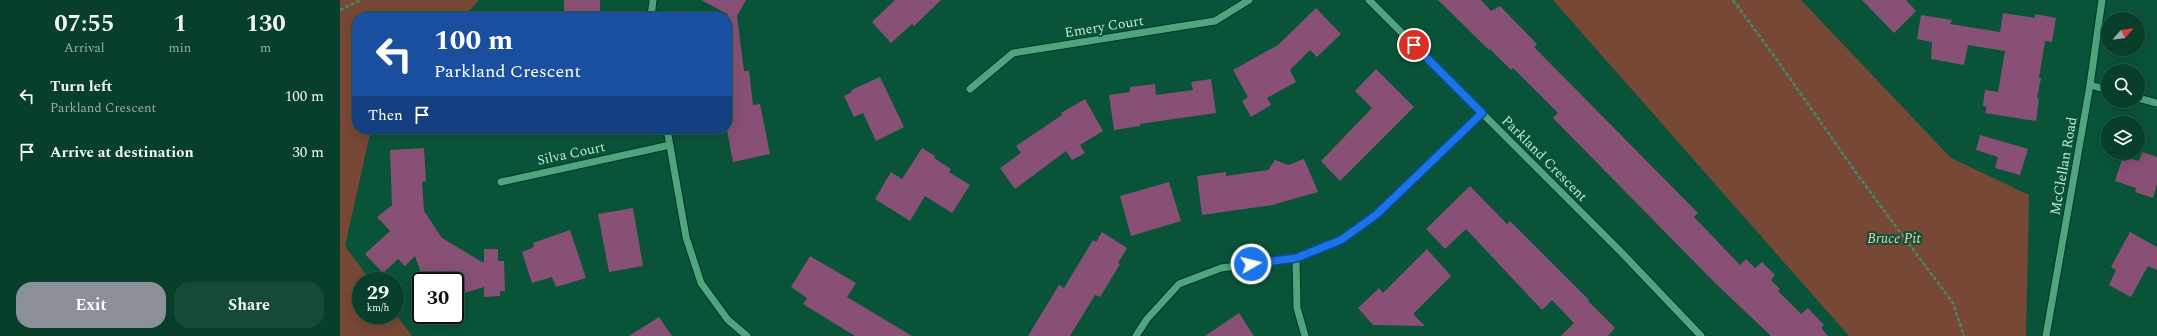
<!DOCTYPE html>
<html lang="en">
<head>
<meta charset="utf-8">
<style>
	body { margin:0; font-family:Spectral,serif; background:#154a37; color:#f1f3f6; height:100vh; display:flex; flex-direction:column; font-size:15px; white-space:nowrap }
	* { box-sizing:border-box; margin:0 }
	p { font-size:13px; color:#98afa9 }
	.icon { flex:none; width:22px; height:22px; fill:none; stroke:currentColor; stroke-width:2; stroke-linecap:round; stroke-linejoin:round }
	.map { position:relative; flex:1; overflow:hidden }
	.drawer { display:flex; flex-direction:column; background:#073f2b; width:340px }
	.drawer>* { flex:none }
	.top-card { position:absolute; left:12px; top:12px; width:380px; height:122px; border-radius:16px; box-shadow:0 4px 16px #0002,0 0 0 1px #285847; background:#1a4fa0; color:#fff; overflow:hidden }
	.needle { width:26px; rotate:61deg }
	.fabs { position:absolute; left:1761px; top:12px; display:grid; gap:8px }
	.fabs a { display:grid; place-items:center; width:44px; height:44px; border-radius:50%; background:#073f2b; box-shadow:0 4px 16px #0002,0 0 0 1px #285847; font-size:20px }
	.speed { position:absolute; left:12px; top:272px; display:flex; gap:8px; font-size:20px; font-weight:700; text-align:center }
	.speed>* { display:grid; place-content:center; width:52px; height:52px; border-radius:50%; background:#073f2b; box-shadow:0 4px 16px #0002,0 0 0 1px #285847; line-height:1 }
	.speed small { font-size:10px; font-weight:400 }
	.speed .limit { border:2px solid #111; border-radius:6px; background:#fff; color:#111 }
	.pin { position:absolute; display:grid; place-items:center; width:34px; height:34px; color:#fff; margin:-17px; border:2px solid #fff; border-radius:50%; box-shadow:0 1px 4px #0007 }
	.me { position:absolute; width:44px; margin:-22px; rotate:82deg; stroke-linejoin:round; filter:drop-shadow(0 0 3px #0008) }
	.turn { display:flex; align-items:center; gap:14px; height:84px; padding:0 16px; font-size:18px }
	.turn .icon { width:52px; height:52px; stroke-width:2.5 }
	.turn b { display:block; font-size:28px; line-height:34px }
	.then { display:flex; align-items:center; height:38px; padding:0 16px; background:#0003; gap:8px; font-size:15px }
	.eta { display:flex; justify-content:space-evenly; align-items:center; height:68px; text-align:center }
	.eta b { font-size:24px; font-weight:700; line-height:28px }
	.cta { display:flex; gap:8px; margin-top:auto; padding:8px 16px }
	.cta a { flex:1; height:46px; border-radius:16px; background:#8c9099; color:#fff; font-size:16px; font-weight:700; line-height:46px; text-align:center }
	.cta a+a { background:#154a37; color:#f1f3f6 }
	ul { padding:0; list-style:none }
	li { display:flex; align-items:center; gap:12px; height:56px; padding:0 16px }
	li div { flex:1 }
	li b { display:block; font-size:15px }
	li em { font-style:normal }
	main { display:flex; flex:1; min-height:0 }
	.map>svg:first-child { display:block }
</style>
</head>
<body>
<main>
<section class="drawer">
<div class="eta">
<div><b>07:55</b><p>Arrival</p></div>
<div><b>1</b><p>min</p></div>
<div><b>130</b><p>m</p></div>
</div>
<ul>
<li><svg class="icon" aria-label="left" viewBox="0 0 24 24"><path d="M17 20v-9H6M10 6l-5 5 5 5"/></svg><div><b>Turn left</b><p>Parkland Crescent</p></div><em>100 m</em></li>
<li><svg class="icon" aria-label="arrive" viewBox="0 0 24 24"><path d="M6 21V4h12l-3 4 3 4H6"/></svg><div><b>Arrive at destination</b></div><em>30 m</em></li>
</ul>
<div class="cta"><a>Exit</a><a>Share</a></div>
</section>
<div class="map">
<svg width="1817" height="336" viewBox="0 0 1817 336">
	<rect width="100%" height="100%" fill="#095439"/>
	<path fill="#774835" d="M 0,0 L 139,0 L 124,17 L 17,17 L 17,129 L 31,129 L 5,246 L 31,281 L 21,281 L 21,315 L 55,315 L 55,313 L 72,336 L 0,336 Z
		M 1213,0 L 1461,0 L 1611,158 L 1689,195 L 1686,336 L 1509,336 Z"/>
	<path fill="#885074" d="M 224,0 L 260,0 L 260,17 L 224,16 Z
		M 361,0 L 406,0 L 397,16 L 404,71 L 409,71 L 413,105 L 420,104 L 430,154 L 393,162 L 387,130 L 387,15 L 389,15 Z
		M 555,0 L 601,0 L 574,26 L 572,24 L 551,43 L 532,22 Z
		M 1098,0 L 1141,0 L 1151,11 L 1160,6 L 1197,44 L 1194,47 L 1358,213 L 1354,217 L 1400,265 L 1406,259 L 1415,268 L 1422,262 L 1435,275 L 1431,280 L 1440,289 L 1438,291 L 1461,314 L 1468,308 L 1484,325 L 1481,328 L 1488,336 L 1431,336 L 1375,283 L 1213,118 L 1218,113 L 1173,68 L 1171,70 L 1150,49 L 1149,50 Z
		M 1522,0 L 1566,0 L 1576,11 L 1554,33 Z
		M 976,8 L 1001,34 L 977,57 L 970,50 L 950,70 L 956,82 L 927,98 L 931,105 L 911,117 L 902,101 L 908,97 L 893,70 L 938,45 Z
		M 1663,13 L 1695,18 L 1695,14 L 1716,18 L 1712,42 L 1705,41 L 1699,78 L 1701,78 L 1697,98 L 1699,98 L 1696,121 L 1645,113 L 1647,107 L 1643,106 L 1645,90 L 1658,92 L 1665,51 L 1628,45 L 1624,65 L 1591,59 L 1592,42 L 1577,39 L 1581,15 L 1612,20 L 1610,24 L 1660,32 Z
		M 1036,69 L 1074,107 L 1000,181 L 981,161 L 1032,108 L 1015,91 Z
		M 540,77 L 564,127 L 536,141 L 523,113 L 514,117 L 504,96 L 512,92 L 511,90 Z
		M 871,79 L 876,113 L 820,121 L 800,124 L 800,126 L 774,130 L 769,95 L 790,92 L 790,87 L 815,84 L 816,95 L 853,90 L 851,82 Z
		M 745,99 L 763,131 L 740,145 L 745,153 L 732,160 L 726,151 L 675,189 L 660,168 L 681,153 L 676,146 L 722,115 L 721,113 Z
		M 1640,135 L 1688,149 L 1680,175 L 1655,168 L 1658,157 L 1636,150 Z
		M 84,148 L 86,181 L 82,182 L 84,211 L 102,238 L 142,262 L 144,262 L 144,249 L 158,249 L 158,261 L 164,261 L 165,291 L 160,291 L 160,296 L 144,297 L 144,287 L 115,296 L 115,281 L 84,281 L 75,256 L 65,266 L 58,259 L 43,273 L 25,254 L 50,231 L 37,217 L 52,205 L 50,150 Z
		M 582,148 L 595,156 L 594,158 L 611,169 L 609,172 L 630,185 L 612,213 L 585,196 L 570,221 L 535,199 L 551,172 L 562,179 Z
		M 1802,152 L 1817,157 L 1817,184 L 1813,198 L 1795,192 L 1796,188 L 1775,181 L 1783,156 L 1799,161 Z
		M 964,159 L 978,192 L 932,205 L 862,215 L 857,176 L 886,172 L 886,176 L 928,170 L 935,160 L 948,165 Z
		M 829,182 L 841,221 L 791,236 L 780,196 Z
		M 1130,186 L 1167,224 L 1170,221 L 1249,300 L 1248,301 L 1275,328 L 1268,336 L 1221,336 L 1234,323 L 1212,300 L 1202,310 L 1126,229 L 1105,249 L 1086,229 Z
		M 293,208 L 303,266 L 269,272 L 258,214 Z
		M 230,230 L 246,278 L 216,287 L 212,277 L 192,283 L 182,252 L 194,247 L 193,243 Z
		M 762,232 L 787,248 L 778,263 L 780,264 L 760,297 L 755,295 L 730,336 L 688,336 L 719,285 L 724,288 L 753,240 L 756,242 Z
		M 1790,232 L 1817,247 L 1817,270 L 1808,266 L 1791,297 L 1769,285 L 1776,270 L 1771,267 Z
		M 1087,249 L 1111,276 L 1073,314 L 1085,326 L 1033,325 L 1018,308 L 1039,288 L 1043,293 Z
		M 470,256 L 516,283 L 507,297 L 572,336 L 515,336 L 463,304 L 467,298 L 451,287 Z
		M 899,313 L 914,336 L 865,336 Z
		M 319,317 L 332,336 L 289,336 Z"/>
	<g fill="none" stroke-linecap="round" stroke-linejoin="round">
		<g stroke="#033623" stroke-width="9">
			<path id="minor" d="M 1029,0 L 1282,253 L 1361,336
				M 311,17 L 313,0
				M 1750,85 L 1768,90
				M 630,89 L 673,53 L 875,21 L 909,0
				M 1798,98 L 1817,103
				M 327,129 L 346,237 L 361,283 L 388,320 L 407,336
				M 161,182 L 330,145
				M 956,258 L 957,308 L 965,336
				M 796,336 L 807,319 L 839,284 L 881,268 L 956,258 L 1001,240 L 1037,214 L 1142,113
				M 1706,336 L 1750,85 L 1762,0"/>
		</g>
		<path stroke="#45856c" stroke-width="2.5" stroke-dasharray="4 2" stroke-linecap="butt" d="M 1393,0 L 1437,60 L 1522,181 L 1613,303 L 1624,336
			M 0,10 L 21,0"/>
		<use href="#minor" stroke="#4fa57e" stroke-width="7"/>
	</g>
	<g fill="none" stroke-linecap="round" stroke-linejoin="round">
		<g stroke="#114b97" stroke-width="10">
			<path id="route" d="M 911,264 L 956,258 L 1001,240 L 1037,214 L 1142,113 L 1074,45"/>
		</g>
		<use href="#route" stroke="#1a73e8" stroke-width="7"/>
	</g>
	<g text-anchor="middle" stroke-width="4" stroke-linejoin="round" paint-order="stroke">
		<g font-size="14" fill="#c2ebd5" stroke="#095439">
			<text transform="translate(764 26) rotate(-9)" y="5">Emery Court</text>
			<text transform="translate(231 153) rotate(-12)" y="5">Silva Court</text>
			<text transform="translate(1205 158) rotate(45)" y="5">Parkland Crescent</text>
			<text transform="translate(1723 166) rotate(-80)" y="5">McClellan Road</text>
		</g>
		<g font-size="14" font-style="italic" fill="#fec5af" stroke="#095439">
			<text x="1554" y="243">Bruce Pit</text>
		</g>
	</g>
</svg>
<div class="fabs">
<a><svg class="needle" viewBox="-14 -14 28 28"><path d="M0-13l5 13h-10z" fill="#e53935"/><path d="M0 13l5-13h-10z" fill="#98afa9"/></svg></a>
<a><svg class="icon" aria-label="search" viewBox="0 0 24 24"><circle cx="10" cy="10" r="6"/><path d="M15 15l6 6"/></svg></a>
<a><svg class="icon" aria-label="layers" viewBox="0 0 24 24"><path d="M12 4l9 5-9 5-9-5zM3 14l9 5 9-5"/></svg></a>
</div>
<div class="speed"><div>29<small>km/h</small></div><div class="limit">30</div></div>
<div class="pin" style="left:1074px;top:45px;background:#d93025"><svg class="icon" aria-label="arrive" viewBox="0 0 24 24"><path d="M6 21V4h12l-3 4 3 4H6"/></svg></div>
<svg class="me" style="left:911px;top:264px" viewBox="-20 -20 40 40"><circle r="17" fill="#1a73e8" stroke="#fff" stroke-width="3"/><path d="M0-11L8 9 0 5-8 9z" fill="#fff"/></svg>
<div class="top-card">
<div class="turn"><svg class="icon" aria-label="left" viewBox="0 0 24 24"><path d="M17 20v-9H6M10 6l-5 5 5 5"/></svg><div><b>100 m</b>Parkland Crescent</div></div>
<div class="then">Then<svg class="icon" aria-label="arrive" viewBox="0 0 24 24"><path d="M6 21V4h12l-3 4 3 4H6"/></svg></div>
</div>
</div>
</main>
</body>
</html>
